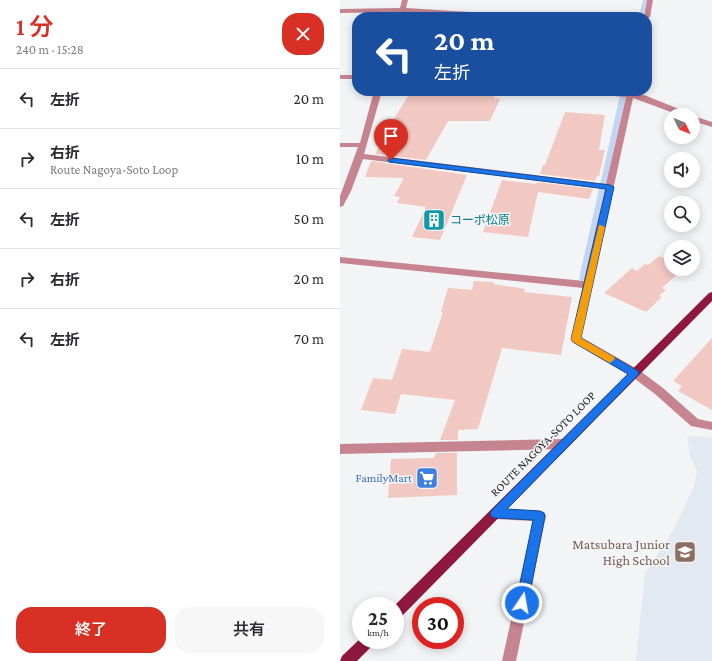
<!DOCTYPE html>
<html lang="ja">
<head>
<meta charset="utf-8">
<style>
	body { margin:0; font-family:"Crimson Pro","Noto Sans JP",serif; background:#f7f7f7; color:#2b2b33; height:100vh; display:flex; flex-direction:column; font-size:15px; white-space:nowrap }
	* { box-sizing:border-box; margin:0 }
	p { font-size:13px; color:#7c7c81 }
	.icon { flex:none; width:22px; height:22px; fill:none; stroke:currentColor; stroke-width:2; stroke-linecap:round; stroke-linejoin:round }
	.map { position:relative; flex:1; overflow:hidden }
	.side { display:flex; flex-direction:column; background:#fff; width:340px }
	.side>* { flex:none }
	.top-card { position:absolute; left:12px; top:12px; width:300px; height:84px; border-radius:16px; box-shadow:0 2px 10px #0003; background:#1a4fa0; color:#fff; overflow:hidden }
	.needle { width:26px; rotate:133deg }
	.controls { position:absolute; left:324px; top:108px; display:grid; gap:8px }
	.controls a { display:grid; place-items:center; width:36px; height:36px; border-radius:50%; background:#fff; box-shadow:0 2px 10px #0003; font-size:20px }
	.speed { position:absolute; left:12px; top:597px; display:flex; gap:8px; font-size:20px; font-weight:700; text-align:center }
	.speed>* { display:grid; place-content:center; width:52px; height:52px; border-radius:50%; background:#fff; box-shadow:0 2px 10px #0003; line-height:1 }
	.speed small { font-size:10px; font-weight:400 }
	.speed .limit { border:6px solid #d22; background:#fff; color:#111 }
	.pin { position:absolute; display:grid; place-items:center; width:34px; height:34px; color:#fff; margin:-41px -17px; border-radius:50% 50% 50% 0; rotate:-45deg; box-shadow:0 0 4px #0007 }
	.pin .icon { rotate:45deg }
	.me { position:absolute; width:44px; margin:-22px; rotate:12deg; stroke-linejoin:round; filter:drop-shadow(0 0 3px #0008) }
	.turn { display:flex; align-items:center; gap:14px; height:84px; padding:0 16px; font-size:18px }
	.turn .icon { width:52px; height:52px; stroke-width:2.5 }
	.turn b { display:block; font-size:28px; line-height:34px }
	.round { display:grid; place-items:center; flex:none; width:42px; height:42px; border-radius:16px; background:#f7f7f7 }
	.overview { display:flex; align-items:center; justify-content:space-between; height:68px; padding:0 16px }
	h1 { font-size:24px; font-weight:600; line-height:30px; color:#d93025 }
	.primary-button { display:flex; gap:8px; margin-top:auto; padding:8px 16px }
	.primary-button a { flex:1; height:46px; border-radius:16px; background:#d93025; color:#fff; font-size:16px; font-weight:600; line-height:46px; text-align:center }
	.primary-button a+a { background:#f7f7f7; color:#2b2b33 }
	ul { padding:0; list-style:none }
	li { display:flex; align-items:center; gap:12px; height:60px; padding:0 16px; border-top:1px solid #e1e1e2 }
	li div { flex:1 }
	li b { display:block; font-size:15px }
	li em { font-style:normal }
	main { display:flex; flex:1; min-height:0 }
	.map>svg:first-child { display:block }
</style>
</head>
<body>
<main>
<section class="side">
<div class="overview"><div><h1>1 分</h1><p>240 m · 15:28</p></div><a class="round" style="background:#d93025;color:#fff"><svg class="icon" aria-label="close" viewBox="0 0 24 24"><path d="M6 6l12 12M18 6L6 18"/></svg></a></div>
<ul>
<li><svg class="icon" aria-label="left" viewBox="0 0 24 24"><path d="M17 20v-9H6M10 6l-5 5 5 5"/></svg><div><b>左折</b></div><em>20 m</em></li>
<li><svg class="icon" aria-label="right" viewBox="0 0 24 24"><path d="M7 20v-9h11M14 6l5 5-5 5"/></svg><div><b>右折</b><p>Route Nagoya-Soto Loop</p></div><em>10 m</em></li>
<li><svg class="icon" aria-label="left" viewBox="0 0 24 24"><path d="M17 20v-9H6M10 6l-5 5 5 5"/></svg><div><b>左折</b></div><em>50 m</em></li>
<li><svg class="icon" aria-label="right" viewBox="0 0 24 24"><path d="M7 20v-9h11M14 6l5 5-5 5"/></svg><div><b>右折</b></div><em>20 m</em></li>
<li><svg class="icon" aria-label="left" viewBox="0 0 24 24"><path d="M17 20v-9H6M10 6l-5 5 5 5"/></svg><div><b>左折</b></div><em>70 m</em></li>
</ul>
<div class="primary-button"><a>終了</a><a>共有</a></div>
</section>
<div class="map">
<svg width="372" height="661" viewBox="0 0 372 661">
	<rect width="100%" height="100%" fill="#f3f4f5"/>
	<path fill="#e3e9f0" d="M 347,436 L 372,438 L 372,661 L 296,661 L 305,573 L 333,531 L 354,486 L 357,471 L 350,455 Z"/>
	<g fill="none" stroke-linecap="round" stroke-linejoin="round">
		<path fill="#c2d5f5" fill-rule="evenodd" d="M 303,0 L 307,0 L 303,17 L 299,17 Z
			M 281,91 L 287,91 L 245,279 L 242,281 L 239,279 Z"/>
	</g>
	<path fill="#f2c8c2" d="M 71,91 L 156,91 L 154,98 L 160,99 L 150,121 L 108,121 L 86,160 L 35,154 L 42,142 L 40,142 Z
		M 225,112 L 265,115 L 259,150 L 265,150 L 259,176 L 257,176 L 255,181 L 200,174 L 203,165 L 205,165 Z
		M 31,161 L 127,175 L 100,240 L 72,237 L 86,207 L 57,203 L 60,197 L 54,196 L 64,178 L 25,177 Z
		M 162,180 L 196,184 L 197,182 L 253,189 L 249,199 L 198,192 L 188,237 L 143,232 Z
		M 319,256 L 331,262 L 331,269 L 343,269 L 322,288 L 326,290 L 319,296 L 322,297 L 306,312 L 264,293 L 292,268 L 297,271 L 305,264 L 308,265 Z
		M 134,281 L 154,282 L 153,284 L 185,289 L 184,292 L 232,297 L 221,355 L 162,348 L 138,429 L 118,430 L 118,440 L 100,440 L 115,400 L 61,394 L 55,414 L 21,410 L 33,378 L 52,380 L 62,349 L 90,352 L 103,312 L 101,312 L 108,288 L 132,290 Z
		M 372,338 L 372,410 L 338,391 L 342,386 L 333,381 Z
		M 96,453 L 117,453 L 117,495 L 48,498 L 51,459 L 94,458 Z"/>
	<g fill="none" stroke-linecap="round" stroke-linejoin="round">
		<path fill="#c5848f" fill-rule="evenodd" d="M 62,0 L 68,0 L 66,8 L 180,15 L 183,17 L 148,17 L 65,12 L 64,17 L 58,17 L 59,12 L 0,13 L 0,9 L 60,8 Z
			M 307,0 L 313,0 L 310,17 L 307,19 L 307,17 L 304,17 Z
			M 0,75 L 17,75 L 17,79 L 0,79 Z
			M 34,91 L 42,91 L 24,154 L 266,184 L 286,97 L 236,93 L 232,91 L 287,93 L 287,91 L 295,91 L 294,94 L 304,95 L 349,113 L 350,115 L 339,115 L 293,98 L 241,337 L 299,370 L 323,388 L 358,419 L 372,422 L 372,430 L 351,426 L 315,394 L 291,376 L 232,342 L 231,339 L 243,288 L 0,263 L 0,257 L 244,281 L 265,189 L 23,159 L 11,191 L 3,206 L 0,207 L 0,196 L 18,147 L 0,147 L 0,143 L 20,143 Z
			M 353,116 L 372,122 L 372,127 L 353,121 Z
			M 223,439 L 227,441 L 229,444 L 227,447 L 223,449 L 0,454 L 0,444 Z
			M 156,509 L 200,511 L 204,512 L 206,516 L 176,661 L 162,661 L 193,521 L 156,519 L 152,518 L 150,514 L 152,510 Z"/>
		<path fill="#8f183e" fill-rule="evenodd" d="M 372,292 L 372,301 L 60,618 L 55,620 L 54,606 L 369,293 Z
			M 21,638 L 21,640 L 35,640 L 33,645 L 17,661 L 0,661 L 2,656 Z"/>
	</g>
	<path fill="#1a73e8" stroke="#114b97" d="M 51,158 L 270,185 L 274,187 L 241,338 L 298,371 L 299,374 L 167,509 L 200,511 L 204,513 L 205,516 L 188,603 L 186,607 L 182,609 L 177,607 L 176,603 L 193,520 L 156,518 L 152,517 L 150,514 L 152,510 L 288,374 L 233,342 L 231,339 L 266,189 L 49,162 L 48,160 Z"/>
	<path fill="#f59e0b" d="M 259,225 L 261,225 L 265,227 L 241,338 L 274,357 L 275,359 L 270,363 L 233,342 L 231,339 Z"/>
	<defs>
		<g id="building-square" transform="scale(1.15)"><rect x="-9" y="-9" width="18" height="18" rx="4" fill="#0f9aa8" stroke="#f3f4f5"/><path d="M-4-6H4V6H1V3H-1V6H-4ZM-2.5-4.3h1.7v1.8h-1.7ZM.8-4.3h1.7v1.8H.8ZM-2.5-1h1.7V.8h-1.7ZM.8-1h1.7V.8H.8Z" fill="#fff"/></g>
		<g id="supermarket-square" transform="scale(1.15)"><rect x="-9" y="-9" width="18" height="18" rx="4" fill="#3f7fe0" stroke="#f3f4f5"/><path d="M-6-5.5h2.5l.6 2H6L4.5 2H-2.5L-4.4-4H-6ZM-1.5 3.2a1.3 1.3 0 1 0 .1 0ZM3 3.2a1.3 1.3 0 1 0 .1 0Z" fill="#fff"/></g>
		<g id="school-square" transform="scale(1.15)"><rect x="-9" y="-9" width="18" height="18" rx="4" fill="#8d6e63" stroke="#f3f4f5"/><path d="M0-5L7-2L0 1L-7-2ZM-4 1L0 2.5L4 1V4Q0 6-4 4Z" fill="#fff"/></g>
	</defs>
	<g fill-rule="evenodd">
		<use href="#building-square" x="94" y="220"/>
		<use href="#supermarket-square" x="87" y="478"/>
		<use href="#school-square" x="345" y="552"/>
	</g>
	<g text-anchor="middle" stroke-width="3" stroke-linejoin="round" paint-order="stroke">
		<g font-size="12" fill="#0d838f" stroke="#f3f4f5" text-anchor="start">
			<text x="110" y="224">コーポ松原</text>
		</g>
		<g font-size="12" fill="#1f1f20" stroke="#f3f4f5">
			<text transform="translate(203 444) rotate(-45)" y="4">ROUTE NAGOYA-SOTO LOOP</text>
		</g>
		<g font-size="12" fill="#366cbe" stroke="#f3f4f5" text-anchor="end">
			<text x="72" y="482">FamilyMart</text>
		</g>
		<g font-size="14" fill="#785e54" stroke="#f3f4f5" text-anchor="end">
			<text x="330" y="549">Matsubara Junior<tspan x="330" dy="16">High School</tspan></text>
		</g>
	</g>
</svg>
<div class="controls">
<a><svg class="needle" viewBox="-14 -14 28 28"><path d="M0-13l5 13h-10z" fill="#e53935"/><path d="M0 13l5-13h-10z" fill="#7c7c81"/></svg></a>
<a><svg class="icon" aria-label="sound" viewBox="0 0 24 24"><path d="M4 9h4l5-4v14l-5-4H4zM17 9q2 3 0 6"/></svg></a>
<a><svg class="icon" aria-label="search" viewBox="0 0 24 24"><circle cx="10" cy="10" r="6"/><path d="M15 15l6 6"/></svg></a>
<a><svg class="icon" aria-label="layers" viewBox="0 0 24 24"><path d="M12 4l9 5-9 5-9-5zM3 14l9 5 9-5"/></svg></a>
</div>
<div class="speed"><div>25<small>km/h</small></div><div class="limit">30</div></div>
<div class="pin" style="left:51px;top:160px;background:#d93025"><svg class="icon" aria-label="arrive" viewBox="0 0 24 24"><path d="M6 21V4h12l-3 4 3 4H6"/></svg></div>
<svg class="me" style="left:182px;top:603px" viewBox="-20 -20 40 40"><circle r="17" fill="#1a73e8" stroke="#fff" stroke-width="3"/><path d="M0-11L8 9 0 5-8 9z" fill="#fff"/></svg>
<div class="top-card">
<div class="turn"><svg class="icon" aria-label="left" viewBox="0 0 24 24"><path d="M17 20v-9H6M10 6l-5 5 5 5"/></svg><div><b>20 m</b>左折</div></div>
</div>
</div>
</main>
</body>
</html>
